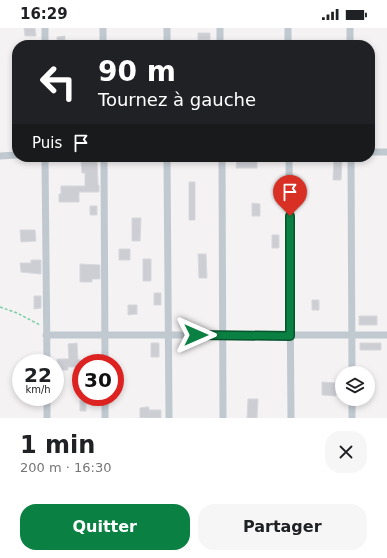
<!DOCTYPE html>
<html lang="fr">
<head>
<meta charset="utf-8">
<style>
	body { margin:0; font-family:"DejaVu Sans",sans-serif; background:#f6f6f6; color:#202124; height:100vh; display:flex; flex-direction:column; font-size:15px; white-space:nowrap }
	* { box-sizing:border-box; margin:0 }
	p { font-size:13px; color:#757577 }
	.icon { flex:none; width:22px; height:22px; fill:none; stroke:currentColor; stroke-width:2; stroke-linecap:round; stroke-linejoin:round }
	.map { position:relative; height:390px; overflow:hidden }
	.side { display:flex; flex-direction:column; background:#fff; flex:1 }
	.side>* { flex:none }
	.top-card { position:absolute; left:12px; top:12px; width:363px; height:122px; border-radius:16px; box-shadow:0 2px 6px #0003; background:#202124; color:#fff; overflow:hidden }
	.fabs { position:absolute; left:335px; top:338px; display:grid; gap:8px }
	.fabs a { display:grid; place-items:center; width:40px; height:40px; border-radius:50%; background:#fff; box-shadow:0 2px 6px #0003; font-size:20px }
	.speed { position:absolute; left:12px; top:326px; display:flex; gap:8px; font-size:20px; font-weight:700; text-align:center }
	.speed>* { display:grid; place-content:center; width:52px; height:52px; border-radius:50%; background:#fff; box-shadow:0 2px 6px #0003; line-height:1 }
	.speed small { font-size:10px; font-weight:400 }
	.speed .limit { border:6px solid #d22; background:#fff; color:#111 }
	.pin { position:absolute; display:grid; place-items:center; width:34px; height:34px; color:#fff; margin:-41px -17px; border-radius:50% 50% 50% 0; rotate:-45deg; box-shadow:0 0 4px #0007 }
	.pin .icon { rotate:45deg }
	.me { position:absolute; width:44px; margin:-22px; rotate:90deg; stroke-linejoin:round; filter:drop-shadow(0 0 3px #0008) }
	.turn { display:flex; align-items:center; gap:14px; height:84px; padding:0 20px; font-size:18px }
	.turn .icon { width:52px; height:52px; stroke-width:2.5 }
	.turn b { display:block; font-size:28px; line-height:34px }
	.then { display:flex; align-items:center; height:38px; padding:0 20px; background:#0003; gap:8px; font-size:15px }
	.round { display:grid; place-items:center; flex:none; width:42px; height:42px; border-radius:16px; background:#f6f6f6 }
	.overview { display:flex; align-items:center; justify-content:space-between; height:68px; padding:0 20px }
	h1 { font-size:24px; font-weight:600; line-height:30px }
	.button { display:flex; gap:8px; margin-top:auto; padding:8px 20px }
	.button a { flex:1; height:46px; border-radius:16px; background:#0b8043; color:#fff; font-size:16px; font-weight:600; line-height:46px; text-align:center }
	.button a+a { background:#f6f6f6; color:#202124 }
	.status { display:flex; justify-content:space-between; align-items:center; height:28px; padding:0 20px; background:#fff; direction:ltr }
	.status svg { height:11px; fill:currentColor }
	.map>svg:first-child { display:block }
</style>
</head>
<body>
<div class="status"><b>16:29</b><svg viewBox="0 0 49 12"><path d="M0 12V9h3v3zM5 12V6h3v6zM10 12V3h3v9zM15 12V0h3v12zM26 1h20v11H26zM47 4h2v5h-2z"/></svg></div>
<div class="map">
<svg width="387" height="390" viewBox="0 0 387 390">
	<rect width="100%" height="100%" fill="#f4f2f2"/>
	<path fill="#ccced4" stroke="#d6d8dd" d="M 24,0 L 35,0 L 36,8 L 25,8 Z
		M 198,5 L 210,5 L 210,12 L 198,12 Z
		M 65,8 L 65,15 L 57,15 L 57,9 Z
		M 334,130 L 342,131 L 341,152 L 333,152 Z
		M 237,132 L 257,132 L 257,140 L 236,140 Z
		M 97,133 L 98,157 L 99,157 L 99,164 L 79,164 L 79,174 L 59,174 L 59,166 L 61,166 L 61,158 L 85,158 L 85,145 L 82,145 L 81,134 Z
		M 189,154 L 195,154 L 195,192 L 189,192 Z
		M 252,175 L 260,176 L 260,188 L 252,188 Z
		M 90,178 L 97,178 L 97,187 L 90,187 Z
		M 132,190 L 141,190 L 140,213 L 132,213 Z
		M 20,202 L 35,202 L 36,213 L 21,214 Z
		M 272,207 L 279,207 L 279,220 L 272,220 Z
		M 119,221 L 130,221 L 130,232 L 119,232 Z
		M 198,226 L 206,226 L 207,250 L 199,250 Z
		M 143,231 L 151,231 L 151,253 L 143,253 Z
		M 31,232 L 41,232 L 41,246 L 21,244 L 20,235 L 31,235 Z
		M 80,236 L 100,237 L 100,251 L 92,251 L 92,254 L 80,254 Z
		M 154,265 L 161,265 L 161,277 L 154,277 Z
		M 34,268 L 41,268 L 41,280 L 34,281 Z
		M 312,272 L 319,272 L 319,282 L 312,282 Z
		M 128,277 L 137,277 L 137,286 L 128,287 Z
		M 359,288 L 377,288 L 377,297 L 359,297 Z
		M 77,315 L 78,332 L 81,332 L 81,339 L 68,339 L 68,342 L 57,342 L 57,331 L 69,331 L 68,316 Z
		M 151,315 L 159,315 L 159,329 L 151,329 Z
		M 360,315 L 381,315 L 381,322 L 360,322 Z
		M 322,354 L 336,355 L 336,368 L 322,367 Z
		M 248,371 L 258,371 L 257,390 L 247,390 Z
		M 80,372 L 86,372 L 86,383 L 80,383 Z
		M 146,379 L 149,379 L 149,382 L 161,382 L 161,390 L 140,390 L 140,380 Z"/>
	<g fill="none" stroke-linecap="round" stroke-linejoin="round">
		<path stroke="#7acea7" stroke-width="1.5" stroke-dasharray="3 2" stroke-linecap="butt" d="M 0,279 L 17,285 L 40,297"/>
		<path stroke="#c0c9d0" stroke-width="7" d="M 45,0 L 45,17
			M 103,0 L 103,17
			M 167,0 L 167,17
			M 220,0 L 220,17
			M 288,0 L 288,17
			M 350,0 L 350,17
			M 370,124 L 387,124
			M 0,128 L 17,127
			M 45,129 L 47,335
			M 104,129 L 105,335
			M 167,129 L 169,390
			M 222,129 L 223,390
			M 289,129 L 291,390
			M 351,129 L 352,345
			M 46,307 L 387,307
			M 47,369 L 47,390
			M 105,369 L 105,390
			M 352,371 L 352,390"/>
	</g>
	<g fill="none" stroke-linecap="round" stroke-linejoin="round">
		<g stroke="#07532c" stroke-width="10">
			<path id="route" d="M 196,307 L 290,308 L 290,188"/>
		</g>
		<use href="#route" stroke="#0b8043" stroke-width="7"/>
	</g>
</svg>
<div class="fabs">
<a><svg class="icon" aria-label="layers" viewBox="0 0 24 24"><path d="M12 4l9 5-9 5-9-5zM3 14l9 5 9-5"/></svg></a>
</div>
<div class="speed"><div>22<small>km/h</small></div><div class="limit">30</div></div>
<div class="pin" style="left:290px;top:188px;background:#d93025"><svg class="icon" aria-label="arrive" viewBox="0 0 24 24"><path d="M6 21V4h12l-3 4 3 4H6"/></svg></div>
<svg class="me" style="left:196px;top:307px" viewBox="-20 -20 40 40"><path d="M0-17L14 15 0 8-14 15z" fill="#0b8043" stroke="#fff" stroke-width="4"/></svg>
<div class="top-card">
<div class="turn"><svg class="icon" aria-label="left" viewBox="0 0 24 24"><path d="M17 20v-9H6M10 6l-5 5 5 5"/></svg><div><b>90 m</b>Tournez à gauche</div></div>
<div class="then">Puis<svg class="icon" aria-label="arrive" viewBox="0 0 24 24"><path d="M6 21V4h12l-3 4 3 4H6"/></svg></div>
</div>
</div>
<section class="side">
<div class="overview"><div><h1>1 min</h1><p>200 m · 16:30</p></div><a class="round"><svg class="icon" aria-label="close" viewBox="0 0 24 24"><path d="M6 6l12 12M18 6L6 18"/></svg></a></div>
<div class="button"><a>Quitter</a><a>Partager</a></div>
</section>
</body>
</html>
